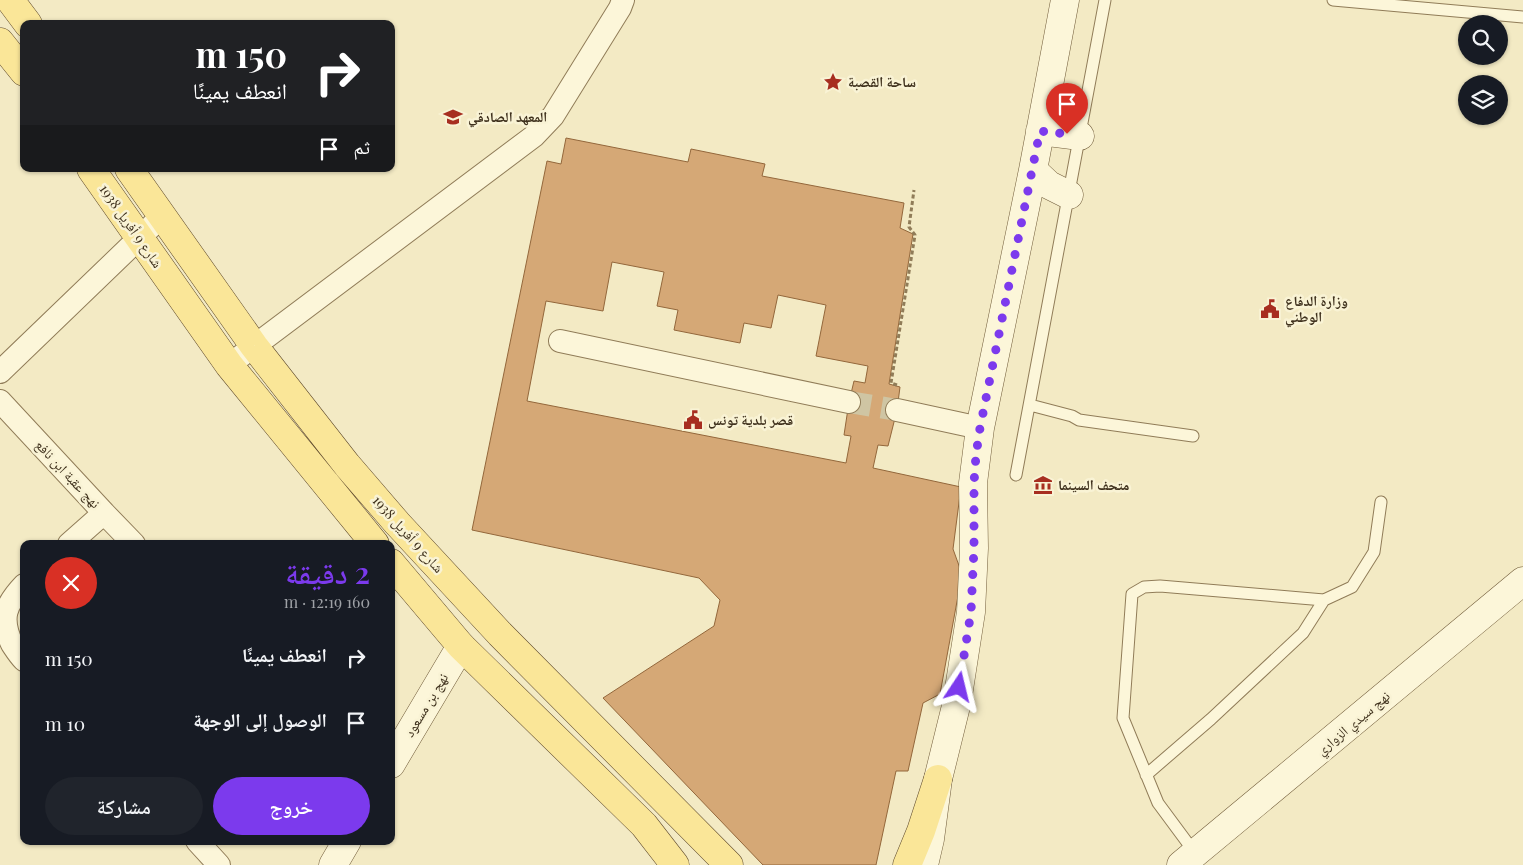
<!DOCTYPE html>
<html lang="ar">
<head>
<meta charset="utf-8">
<style>
	body { margin:0; font-family:"Playfair Display","Noto Naskh Arabic",serif; background:#20242c; color:#f1f3f6; direction:rtl; height:100vh; display:flex; flex-direction:column; font-size:19px; white-space:nowrap }
	* { box-sizing:border-box; margin:0 }
	p { font-size:16px; color:#9ea1a6 }
	.icon { flex:none; width:28px; height:28px; fill:none; stroke:currentColor; stroke-width:2; stroke-linecap:round; stroke-linejoin:round }
	.map { position:relative; flex:1; overflow:hidden; direction:ltr }
	.details { position:absolute; left:20px; top:540px; width:375px; height:305px; display:flex; flex-direction:column; background:#171b24; border-radius:10px; box-shadow:0 1px 4px #0004; direction:rtl }
	.details>* { flex:none }
	.guide { position:absolute; left:20px; top:20px; width:375px; height:152px; border-radius:10px; box-shadow:0 1px 4px #0004; direction:rtl; background:#202124; color:#fff; overflow:hidden }
	.fabs { position:absolute; left:1458px; top:15px; display:grid; gap:10px }
	.fabs a { display:grid; place-items:center; width:50px; height:50px; border-radius:50%; background:#171b24; box-shadow:0 1px 4px #0004; font-size:25px }
	.pin { position:absolute; display:grid; place-items:center; width:42px; height:42px; color:#fff; margin:-51px -21px; border-radius:50% 50% 50% 0; rotate:-45deg; box-shadow:0 0 5px #0007 }
	.pin .icon { rotate:45deg }
	.me { position:absolute; width:55px; margin:-28px; rotate:10deg; stroke-linejoin:round; filter:drop-shadow(0 0 4px #0008) }
	.turn { display:flex; align-items:center; gap:18px; height:105px; padding:0 25px; font-size:22px }
	.turn .icon { width:65px; height:65px; stroke-width:2.5 }
	.turn b { display:block; font-size:35px; line-height:42px }
	.then { display:flex; align-items:center; height:48px; padding:0 25px; background:#0003; gap:10px; font-size:19px }
	.round { display:grid; place-items:center; flex:none; width:52px; height:52px; border-radius:26px; background:#20242c }
	.summary { display:flex; align-items:center; justify-content:space-between; height:85px; padding:0 25px }
	h1 { font-size:30px; font-weight:600; line-height:38px; color:#7c3aed }
	.button { display:flex; gap:10px; margin-top:auto; padding:10px 25px }
	.button a { flex:1; height:58px; border-radius:30px; background:#7c3aed; color:#fff; font-size:20px; font-weight:600; line-height:58px; text-align:center }
	.button a+a { background:#20242c; color:#f1f3f6 }
	ul { padding:0; list-style:none }
	li { display:flex; align-items:center; gap:15px; height:65px; padding:0 25px }
	li div { flex:1 }
	li b { display:block; font-size:19px }
	li em { font-style:normal }
	.map>svg:first-child { display:block }
</style>
</head>
<body>
<div class="map">
<svg width="1523" height="865" viewBox="0 0 1523 865">
	<rect width="100%" height="100%" fill="#f3eac4"/>
	<path fill="#d5a876" stroke="#93673b" fill-rule="evenodd" d="M 566,138 L 688,162 L 691,149 L 765,164 L 762,176 L 904,203 L 900,228 L 913,234 L 889,384 L 900,387 L 897,410 L 888,446 L 878,445 L 873,468 L 961,487 L 953,549 L 962,574 L 940,694 L 923,703 L 908,771 L 896,771 L 876,865 L 763,865 L 603,698 L 714,626 L 720,600 L 699,578 L 472,530 L 547,161 L 561,164 ZM 612,262 L 664,272 L 657,306 L 678,310 L 674,330 L 740,343 L 744,323 L 771,328 L 778,295 L 826,305 L 816,356 L 868,366 L 865,383 L 854,381 L 849,402 L 844,435 L 851,436 L 846,463 L 527,401 L 546,301 L 603,311 Z"/>
	<g fill="none" stroke-linecap="round" stroke-linejoin="round">
		<path stroke="#cfc5a3" stroke-width="22" stroke-dasharray="22 11" stroke-linecap="butt" d="M 849,402 L 897,410"/>
		<g stroke="#907c58" stroke-width="13">
			<path id="lane" d="M 1333,0 L 1523,17
				M 1030,405 L 1072,416 L 1079,420 L 1193,436
				M 1016,475 L 1105,0
				M 1146,775 L 1211,719 L 1303,633 L 1324,600
				M 1195,853 L 1158,803 L 1123,718 L 1132,594 L 1144,587 L 1160,586 L 1324,600 L 1352,587 L 1374,552 L 1381,502"/>
		</g>
		<g stroke="#907c58" stroke-width="24">
			<path id="street" d="M 560,341 L 849,402
				M 229,365 L 534,136 L 553,116 L 620,8 L 623,0
				M 0,372 L 162,216
				M 0,401 L 104,513 L 69,544
				M 897,410 L 980,428
				M 104,513 L 134,544
				M 24,585 C 5,605 0,618 12,644 C 16,650 19,655 24,660
				M 197,841 L 219,865"/>
		</g>
		<g stroke="#725d3b" stroke-width="29">
			<path id="secondary" d="M 1040,131 L 1080,136
				M 1033,170 L 1049,185 L 1069,195
				M 391,764 L 461,646
				M 333,865 L 347,841
				M 924,865 L 930,839 L 938,779 L 957,702 L 971,612 L 974,548 L 973,483 L 980,428 L 1033,170 L 1065,0
				M 1181,865 L 1523,581"/>
		</g>
		<g stroke="#5e492c" stroke-width="29">
			<path id="primary" d="M 10,0 L 28,24
				M 0,42 L 24,72
				M 91,169 L 229,365 L 375,544
				M 129,169 L 254,346 L 347,465 L 397,523 L 500,634 L 729,865
				M 391,563 L 461,646 L 644,825 L 675,865
				M 907,865 L 921,831 L 938,779"/>
		</g>
		<path stroke="#907c58" stroke-width="3" stroke-dasharray="4 2.5" stroke-linecap="butt" d="M 897,385 L 891,383 L 915,235 L 909,227 L 914,190"/>
		<use href="#lane" stroke="#fcf6d9" stroke-width="11"/>
		<use href="#street" stroke="#fcf6d9" stroke-width="22"/>
		<use href="#secondary" stroke="#fcf6d9" stroke-width="28"/>
		<use href="#primary" stroke="#fae698" stroke-width="28"/>
	</g>
	<g fill="none" stroke-linecap="round" stroke-linejoin="round">
		<path stroke="#7c3aed" stroke-width="9" stroke-dasharray="0 16.2" d="M 959,687 L 971,612 L 974,548 L 974,483 L 976,455 L 980,428 L 1040,131 L 1067,134"/>
	</g>
	<defs>
		<g id="sight-bare" transform="scale(1.5)"><path d="M0-6L1.8-2.2L6-1.7L2.9 1.2L3.7 5.4L0 3.3L-3.7 5.4L-2.9 1.2L-6-1.7L-1.8-2.2Z" fill="#a72e20" stroke="#f9f3d5" stroke-width="2.5" paint-order="stroke"/></g>
		<g id="school-bare" transform="scale(1.5)"><path d="M0-5L7-2L0 1L-7-2ZM-4 1L0 2.5L4 1V4Q0 6-4 4Z" fill="#a72e20" stroke="#f9f3d5" stroke-width="2.5" paint-order="stroke"/></g>
		<g id="civic-bare" transform="scale(1.5)"><path d="M-.6-6.5H3V-4.5H.6V-3L4-1V1h2V6H-6V1h2V-1L-.6-3ZM-1.2 2.5V6h2.4V2.5Z" fill="#a72e20" stroke="#f9f3d5" stroke-width="2.5" paint-order="stroke"/></g>
		<g id="museum-bare" transform="scale(1.5)"><path d="M0-6L6-3V-2H-6V-3ZM-5-1h2V3h-2ZM-1-1h2V3h-2ZM3-1h2V3H3ZM-6 4H6V6H-6Z" fill="#a72e20" stroke="#f9f3d5" stroke-width="2.5" paint-order="stroke"/></g>
	</defs>
	<g fill-rule="evenodd">
		<use href="#sight-bare" x="833" y="82"/>
		<use href="#school-bare" x="453" y="117"/>
		<use href="#civic-bare" x="1270" y="309"/>
		<use href="#civic-bare" x="693" y="420"/>
		<use href="#museum-bare" x="1043" y="485"/>
	</g>
	<g text-anchor="middle" stroke-width="5" stroke-linejoin="round" paint-order="stroke">
		<g font-size="14" font-weight="bold" fill="#3f311d" stroke="#f9f3d5" text-anchor="start">
			<text x="848" y="87">ساحة القصبة</text>
			<text x="468" y="122">المعهد الصادقي</text>
			<text x="1285" y="306">وزارة الدفاع<tspan x="1285" dy="16">الوطني</tspan></text>
			<text x="708" y="425">قصر بلدية تونس</text>
			<text x="1058" y="490">متحف السينما</text>
		</g>
		<g font-size="14" fill="#3f311d" stroke="#f9f3d5">
			<text transform="translate(131 226) rotate(55)" y="5">شارع 9 أفريل 1938</text>
			<text transform="translate(68 474) rotate(47)" y="5">نهج عقبة ابن نافع</text>
			<text transform="translate(408 534) rotate(48)" y="5">شارع 9 أفريل 1938</text>
			<text transform="translate(426 705) rotate(-59)" y="5">نهج بن مسعود</text>
			<text transform="translate(1353 723) rotate(-40)" y="5">نهج سيدي الزواري</text>
		</g>
	</g>
</svg>
<div class="fabs">
<a><svg class="icon" aria-label="search" viewBox="0 0 24 24"><circle cx="10" cy="10" r="6"/><path d="M15 15l6 6"/></svg></a>
<a><svg class="icon" aria-label="layers" viewBox="0 0 24 24"><path d="M12 4l9 5-9 5-9-5zM3 14l9 5 9-5"/></svg></a>
</div>
<div class="pin" style="left:1067px;top:134px;background:#d93025"><svg class="icon" aria-label="arrive" viewBox="0 0 24 24"><path d="M6 21V4h12l-3 4 3 4H6"/></svg></div>
<svg class="me" style="left:959px;top:687px" viewBox="-20 -20 40 40"><path d="M0-17L14 15 0 8-14 15z" fill="#7c3aed" stroke="#fff" stroke-width="4"/></svg>
<div class="guide">
<div class="turn"><svg class="icon" aria-label="right" viewBox="0 0 24 24"><path d="M7 20v-9h11M14 6l5 5-5 5"/></svg><div><b>150 m</b>انعطف يمينًا</div></div>
<div class="then">ثم<svg class="icon" aria-label="arrive" viewBox="0 0 24 24"><path d="M6 21V4h12l-3 4 3 4H6"/></svg></div>
</div>
<section class="details">
<div class="summary"><div><h1>2 دقيقة</h1><p>160 m · 12:19</p></div><a class="round" style="background:#d93025;color:#fff"><svg class="icon" aria-label="close" viewBox="0 0 24 24"><path d="M6 6l12 12M18 6L6 18"/></svg></a></div>
<ul>
<li><svg class="icon" aria-label="right" viewBox="0 0 24 24"><path d="M7 20v-9h11M14 6l5 5-5 5"/></svg><div><b>انعطف يمينًا</b></div><em>150 m</em></li>
<li><svg class="icon" aria-label="arrive" viewBox="0 0 24 24"><path d="M6 21V4h12l-3 4 3 4H6"/></svg><div><b>الوصول إلى الوجهة</b></div><em>10 m</em></li>
</ul>
<div class="button"><a>خروج</a><a>مشاركة</a></div>
</section>
</div>
</body>
</html>
